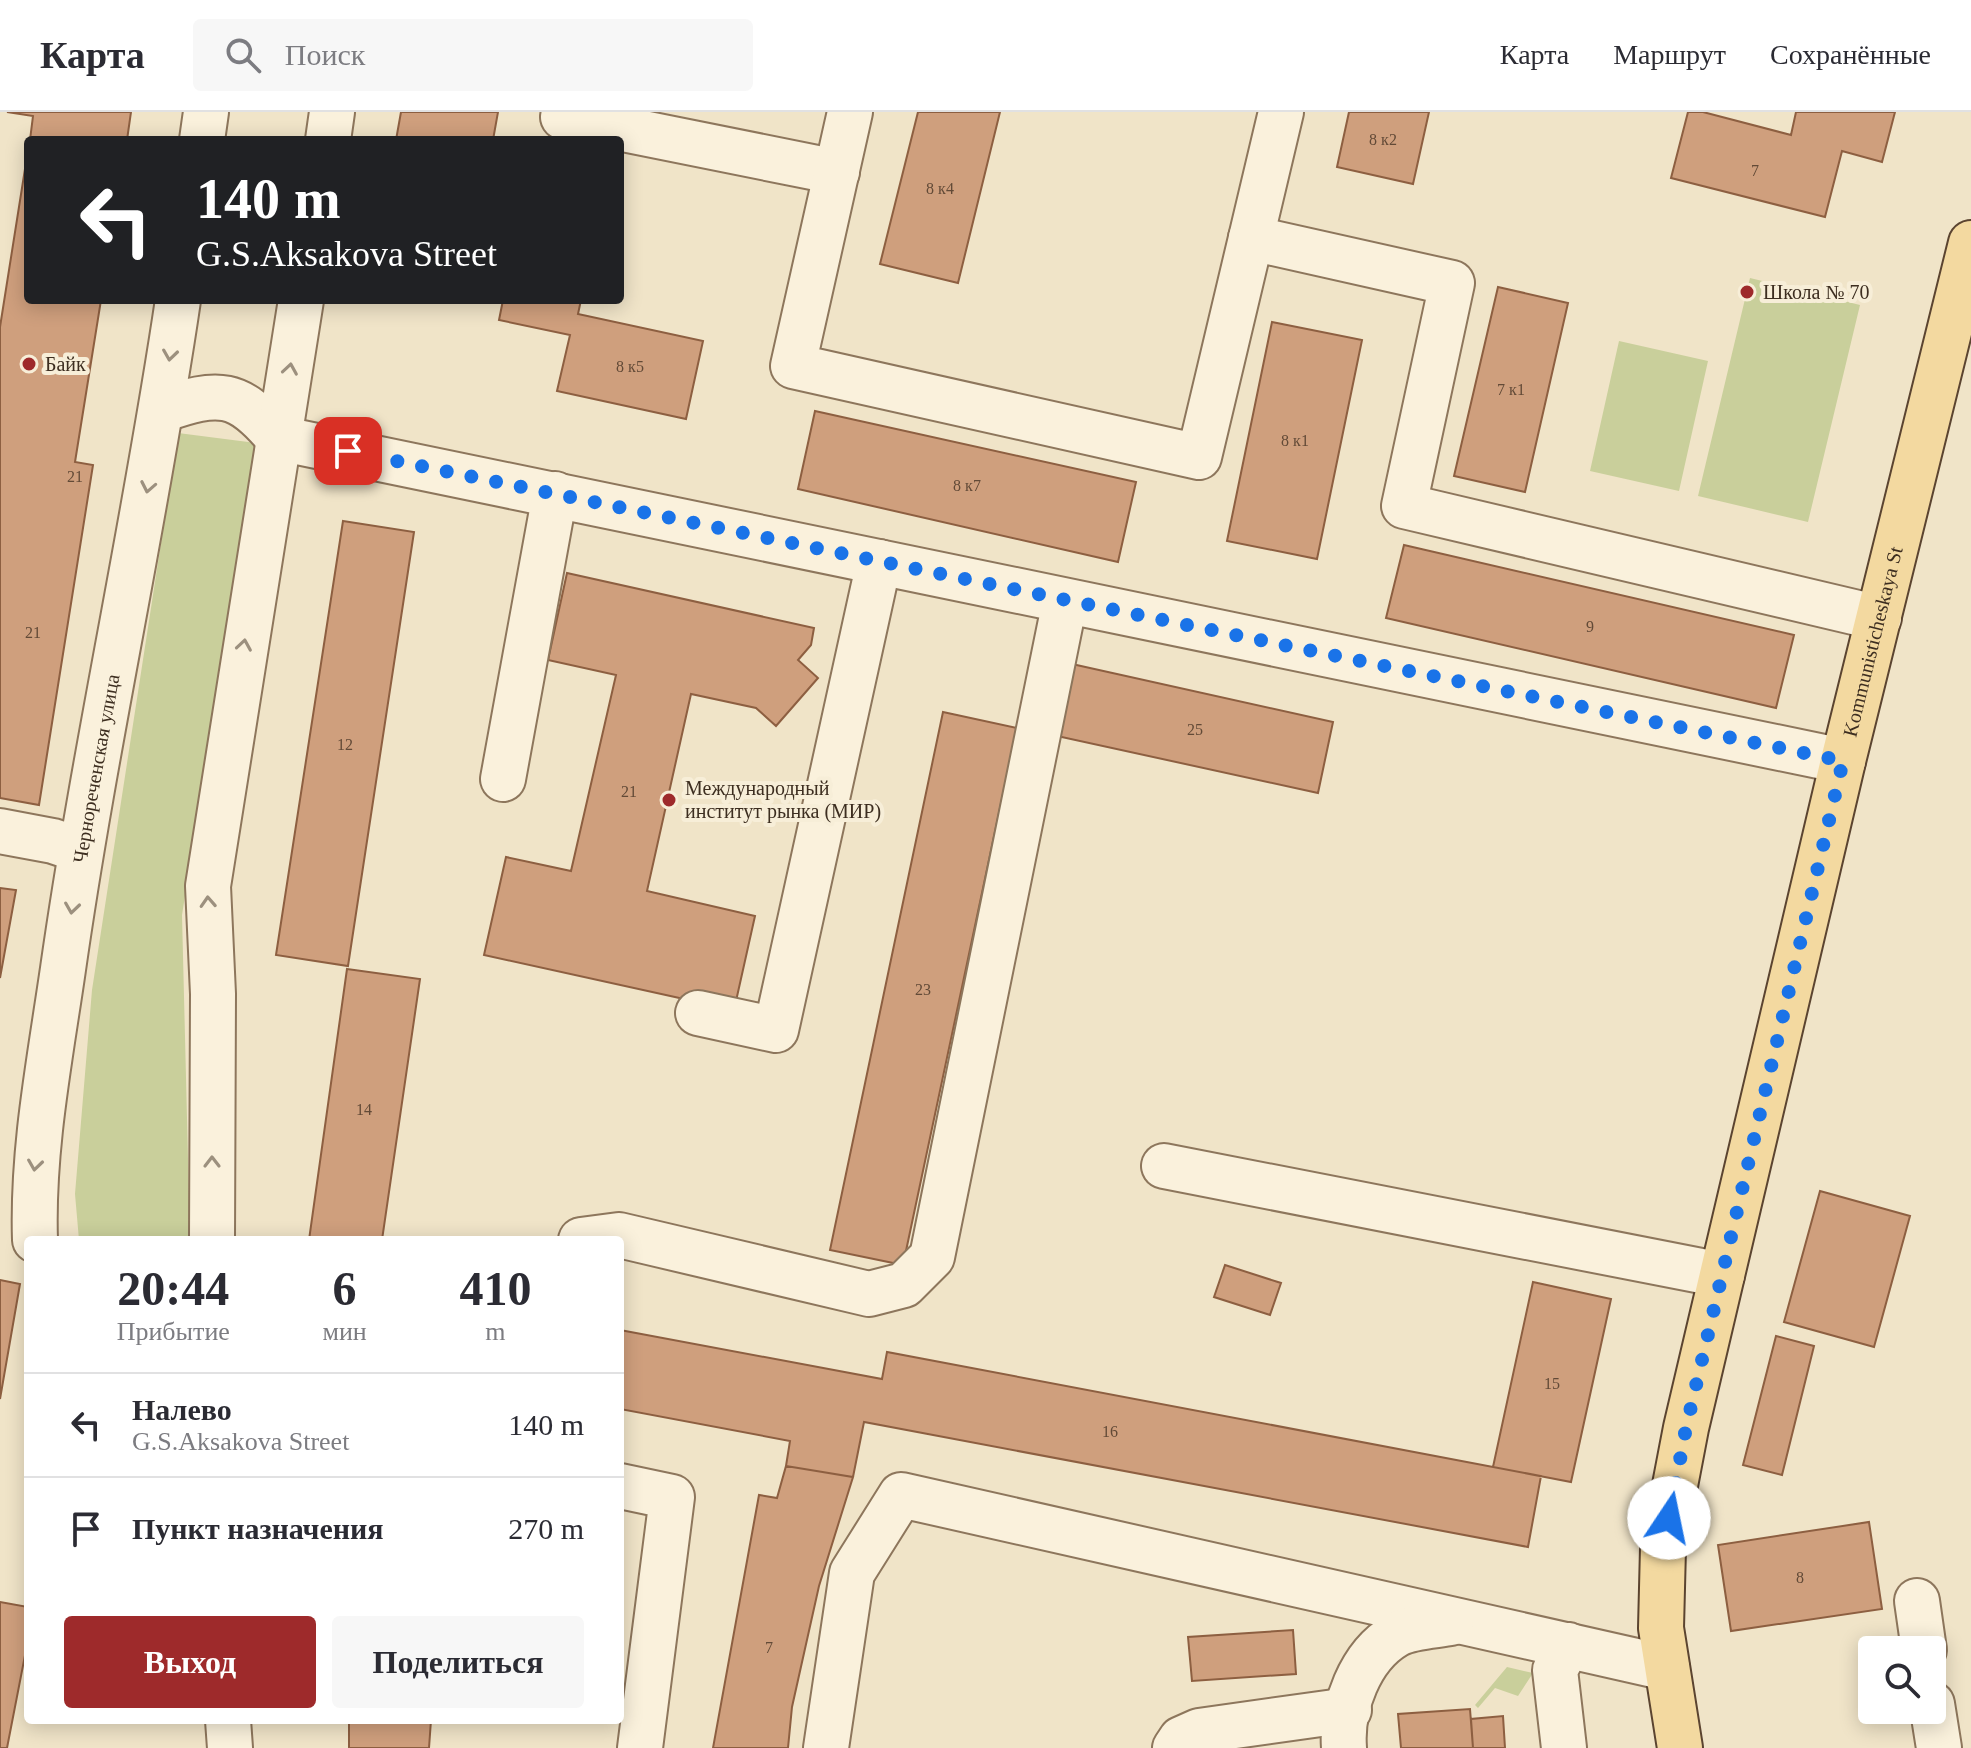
<!DOCTYPE html>
<html lang="ru">
<head>
<meta charset="utf-8">
<style>
	body { margin:0; font-family:Georgia,serif; background:#f7f7f7; color:#2b2b33; height:100vh; display:flex; flex-direction:column; font-size:30px; white-space:nowrap }
	* { box-sizing:border-box; margin:0 }
	p { font-size:26px; color:#7c7c81 }
	.icon { flex:none; width:44px; height:44px; fill:none; stroke:currentColor; stroke-width:2; stroke-linecap:round; stroke-linejoin:round }
	.map { position:relative; flex:1; overflow:hidden }
	.panel { position:absolute; left:24px; top:1124px; width:600px; height:488px; display:flex; flex-direction:column; background:#fff; border-radius:8px; box-shadow:0 4px 20px #0003 }
	.panel>* { flex:none }
	.hud { position:absolute; left:24px; top:24px; width:600px; height:168px; border-radius:8px; box-shadow:0 4px 20px #0003; background:#202124; color:#fff; overflow:hidden }
	.controls { position:absolute; left:1858px; top:1524px; display:grid; gap:16px }
	.controls a { display:grid; place-items:center; width:88px; height:88px; border-radius:8px; background:#fff; box-shadow:0 4px 20px #0003; font-size:40px }
	.pin { position:absolute; display:grid; place-items:center; width:68px; height:68px; color:#fff; margin:-34px; border-radius:16px; box-shadow:0 4px 12px #0006 }
	.me { position:absolute; width:88px; margin:-44px; rotate:11deg; stroke-linejoin:round; filter:drop-shadow(0 0 6px #0008) }
	.turn { display:flex; align-items:center; gap:28px; height:168px; padding:0 40px; font-size:36px }
	.turn .icon { width:104px; height:104px; stroke-width:2.5 }
	.turn b { display:block; font-size:56px; line-height:68px }
	.eta { display:flex; justify-content:space-evenly; align-items:center; height:136px; text-align:center }
	.eta b { font-size:48px; font-weight:700; line-height:56px }
	.action { display:flex; gap:16px; margin-top:auto; padding:16px 40px }
	.action a { flex:1; height:92px; border-radius:8px; background:#9e2a2b; color:#fff; font-size:32px; font-weight:700; line-height:92px; text-align:center }
	.action a+a { background:#f7f7f7; color:#2b2b33 }
	ul { padding:0; list-style:none }
	li { display:flex; align-items:center; gap:24px; height:104px; padding:0 40px; border-top:2px solid #e1e1e2 }
	li div { flex:1 }
	li b { display:block; font-size:30px }
	li em { font-style:normal }
	header { display:flex; align-items:center; gap:48px; box-sizing:border-box; height:112px; padding:0 40px; background:#fff; border-bottom:2px solid #e1e1e2 }
	header strong { font-size:38px }
	nav { display:flex; gap:44px; margin-inline-start:auto; font-size:28px }
	.search { width:560px; height:72px; background:#f7f7f7; display:flex; align-items:center; gap:20px; box-sizing:border-box; padding:0 28px; border-radius:8px; color:#7c7c81; font-size:30px }
	.map>svg:first-child { display:block }
</style>
</head>
<body>
<header>
<strong>Карта</strong>
<div class="search"><svg class="icon" aria-label="search" viewBox="0 0 24 24"><circle cx="10" cy="10" r="6"/><path d="M15 15l6 6"/></svg>Поиск</div>
<nav><a>Карта</a><a>Маршрут</a><a>Сохранённые</a></nav>
</header>
<div class="map">
<svg width="1971" height="1636" viewBox="0 0 1971 1636">
	<rect width="100%" height="100%" fill="#f0e4c8"/>
	<path fill="#c9cf9b" d="M 1750,166 L 1860,193 L 1808,410 L 1698,384 Z
		M 1619,229 L 1708,249 L 1679,379 L 1590,359 Z
		M 178,321 L 256,331 L 182,803 L 190,1128 L 79,1128 L 75,1082 L 92,878 Z
		M 1507,1555 L 1533,1561 L 1518,1584 L 1495,1576 L 1478,1596 L 1475,1593 Z"/>
	<path fill="#cf9f7d" stroke="#8d5f41" stroke-width="2" d="M 7,0 L 131,0 L 127,28 L 30,28 L 33,4 Z
		M 401,0 L 498,0 L 493,28 L 396,28 Z
		M 918,0 L 1000,0 L 958,171 L 880,152 Z
		M 1349,0 L 1429,0 L 1413,72 L 1337,55 Z
		M 1688,0 L 1703,0 L 1791,23 L 1796,0 L 1895,0 L 1882,50 L 1842,39 L 1825,105 L 1671,66 Z
		M 28,38 L 28,188 L 101,188 L 75,350 L 93,353 L 39,693 L 0,686 L 0,215 Z
		M 1498,175 L 1568,191 L 1525,380 L 1454,364 Z
		M 503,188 L 581,188 L 578,202 L 703,229 L 686,307 L 557,279 L 570,223 L 499,208 Z
		M 1272,210 L 1362,228 L 1317,447 L 1227,429 Z
		M 815,299 L 1136,370 L 1118,450 L 798,377 Z
		M 343,409 L 414,420 L 348,854 L 276,843 Z
		M 1404,433 L 1794,523 L 1776,596 L 1386,506 Z
		M 567,461 L 814,516 L 811,533 L 798,548 L 818,566 L 776,614 L 756,596 L 691,582 L 647,779 L 755,804 L 734,898 L 484,843 L 506,745 L 571,759 L 616,563 L 548,548 Z
		M 1072,552 L 1333,610 L 1318,681 L 1057,624 Z
		M 943,600 L 1017,616 L 903,1153 L 830,1138 Z
		M 0,776 L 16,778 L 0,866 Z
		M 347,857 L 420,867 L 382,1128 L 309,1128 Z
		M 1820,1079 L 1910,1104 L 1874,1235 L 1784,1210 Z
		M 1225,1153 L 1281,1171 L 1270,1203 L 1214,1185 Z
		M 0,1168 L 20,1172 L 0,1287 Z
		M 1533,1170 L 1611,1187 L 1571,1370 L 1493,1355 Z
		M 620,1218 L 882,1267 L 887,1240 L 1541,1364 L 1528,1435 L 864,1310 L 853,1365 L 786,1354 L 790,1329 L 620,1297 Z
		M 1776,1224 L 1814,1234 L 1782,1363 L 1743,1353 Z
		M 786,1354 L 853,1365 L 819,1474 L 792,1595 L 788,1636 L 713,1636 L 759,1383 L 777,1386 Z
		M 1869,1410 L 1882,1497 L 1731,1519 L 1718,1433 Z
		M 0,1490 L 28,1495 L 28,1528 L 7,1636 L 0,1636 Z
		M 1293,1518 L 1296,1562 L 1192,1569 L 1188,1525 Z
		M 1470,1597 L 1473,1636 L 1401,1636 L 1398,1602 Z
		M 1503,1604 L 1505,1636 L 1473,1636 L 1471,1607 Z
		M 349,1608 L 431,1608 L 429,1636 L 349,1636 Z"/>
	<g fill="none" stroke-linecap="round" stroke-linejoin="round">
		<g stroke="#8d765c" stroke-width="48">
			<g id="minor">
				<path d="M 564,0 L 563,5 L 837,60"/>
				<path d="M 850,0 L 793,254 L 1199,345 L 1281,0"/>
				<path d="M 202,28 L 206,0"/>
				<path d="M 328,28 L 332,0"/>
				<path d="M 1251,126 L 1452,171 L 1404,394 L 1879,506"/>
				<path d="M 162,298 C 219,278 238,278 278,326 L 1843,649"/>
				<path d="M 503,667 L 555,382"/>
				<path d="M 0,719 L 53,729 L 80,738"/>
				<path d="M 698,901 L 776,918 L 879,450"/>
				<path d="M 1164,1054 L 1722,1163"/>
				<path id="s1" d="M 35,1128 C 32,1037 50,947 63,857 C 95,633 145,412 178,188"/>
				<path d="M 212,1128 L 213,882 L 208,774 L 301,188"/>
				<path d="M 581,1128 L 619,1123 L 869,1182 L 904,1173 L 932,1145 L 1065,489"/>
				<path d="M 620,1374 L 672,1385 L 640,1636"/>
				<path d="M 1917,1489 L 1924,1538"/>
				<path d="M 1932,1592 L 1939,1636"/>
				<path d="M 228,1608 L 230,1636"/>
				<path d="M 826,1636 L 852,1461 L 901,1383 L 1667,1556"/>
				<path d="M 1175,1636 L 1181,1627 L 1199,1619 L 1349,1598"/>
				<path d="M 1344,1636 C 1341,1595 1360,1544 1396,1523 C 1410,1515 1435,1514 1451,1511"/>
				<path d="M 1564,1636 L 1555,1558 L 1568,1533"/>
			</g>
		</g>
		<g stroke="#5b4430" stroke-width="48">
			<g id="major">
				<path id="s2" d="M 1680,1636 L 1661,1516 L 1663,1436 L 1686,1316 L 1843,649 L 1971,131"/>
			</g>
		</g>
		<use href="#minor" stroke="#faf1dc" stroke-width="44"/>
		<use href="#major" stroke="#f3d9a0" stroke-width="44"/>
	</g>
	<defs><path id="oneway-chevron" d="M-2-3.5L2.5 0L-2 3.5" fill="none" stroke-width="1.6" stroke-linecap="round" stroke-linejoin="round" transform="scale(2)"/></defs>
	<g stroke="#9c907e">
		<use href="#oneway-chevron" transform="translate(170 243) rotate(98)"/>
		<use href="#oneway-chevron" transform="translate(290 257) rotate(-81)"/>
		<use href="#oneway-chevron" transform="translate(148 375) rotate(101)"/>
		<use href="#oneway-chevron" transform="translate(244 533) rotate(-81)"/>
		<use href="#oneway-chevron" transform="translate(208 790) rotate(-93)"/>
		<use href="#oneway-chevron" transform="translate(72 796) rotate(98)"/>
		<use href="#oneway-chevron" transform="translate(212 1050) rotate(-90)"/>
		<use href="#oneway-chevron" transform="translate(35 1053) rotate(98)"/>
	</g>
	<g fill="none" stroke-linecap="round" stroke-linejoin="round">
		<path stroke="#1a73e8" stroke-width="14" stroke-dasharray="0 25.2" d="M 348,339 L 1843,649 L 1686,1316 L 1669,1406"/>
	</g>
	<g fill="#9e2a2b" stroke="#f7eed8" stroke-width="3">
		<circle cx="1747" cy="180" r="8"/>
		<circle cx="29" cy="252" r="8"/>
		<circle cx="669" cy="688" r="8"/>
	</g>
	<g text-anchor="middle" stroke-width="8" stroke-linejoin="round" paint-order="stroke">
		<g font-size="16" fill="#624a37">
			<text x="1383" y="33">8 к2</text>
			<text x="1755" y="64">7</text>
			<text x="940" y="82">8 к4</text>
			<text x="630" y="260">8 к5</text>
			<text x="1511" y="283">7 к1</text>
			<text x="1295" y="334">8 к1</text>
			<text x="75" y="370">21</text>
			<text x="967" y="379">8 к7</text>
			<text x="1590" y="520">9</text>
			<text x="33" y="526">21</text>
			<text x="1195" y="623">25</text>
			<text x="345" y="638">12</text>
			<text x="629" y="685">21</text>
			<text x="923" y="883">23</text>
			<text x="364" y="1003">14</text>
			<text x="1552" y="1277">15</text>
			<text x="1110" y="1325">16</text>
			<text x="1800" y="1471">8</text>
			<text x="769" y="1541">7</text>
		</g>
		<g font-size="20" fill="#3d2e20" stroke="#f7eed8" text-anchor="start">
			<text x="1763" y="187">Школа № 70</text>
			<text x="45" y="259">Байк</text>
			<text x="685" y="683">Международный<tspan x="685" dy="23">институт рынка (МИР)</tspan></text>
		</g>
		<g font-size="20" fill="#3d2e20" stroke="#f7eed8">
			<text dy="7" stroke="none"><textPath href="#s2" startOffset="1132">Kommunisticheskaya St</textPath></text>
			<text dy="7" stroke="none"><textPath href="#s1" startOffset="476">Чернореченская улица</textPath></text>
		</g>
	</g>
</svg>
<div class="controls">
<a><svg class="icon" aria-label="search" viewBox="0 0 24 24"><circle cx="10" cy="10" r="6"/><path d="M15 15l6 6"/></svg></a>
</div>
<div class="pin" style="left:348px;top:339px;background:#d93025"><svg class="icon" aria-label="arrive" viewBox="0 0 24 24"><path d="M6 21V4h12l-3 4 3 4H6"/></svg></div>
<svg class="me" style="left:1669px;top:1406px" viewBox="-20 -20 40 40"><circle r="19" fill="#fff"/><path d="M0-13L10 11 0 6-10 11z" fill="#1a73e8"/></svg>
<div class="hud">
<div class="turn"><svg class="icon" aria-label="left" viewBox="0 0 24 24"><path d="M17 20v-9H6M10 6l-5 5 5 5"/></svg><div><b>140 m</b>G.S.Aksakova Street</div></div>
</div>
<section class="panel">
<div class="eta">
<div><b>20:44</b><p>Прибытие</p></div>
<div><b>6</b><p>мин</p></div>
<div><b>410</b><p>m</p></div>
</div>
<ul>
<li><svg class="icon" aria-label="left" viewBox="0 0 24 24"><path d="M17 20v-9H6M10 6l-5 5 5 5"/></svg><div><b>Налево</b><p>G.S.Aksakova Street</p></div><em>140 m</em></li>
<li><svg class="icon" aria-label="arrive" viewBox="0 0 24 24"><path d="M6 21V4h12l-3 4 3 4H6"/></svg><div><b>Пункт назначения</b></div><em>270 m</em></li>
</ul>
<div class="action"><a>Выход</a><a>Поделиться</a></div>
</section>
</div>
</body>
</html>
